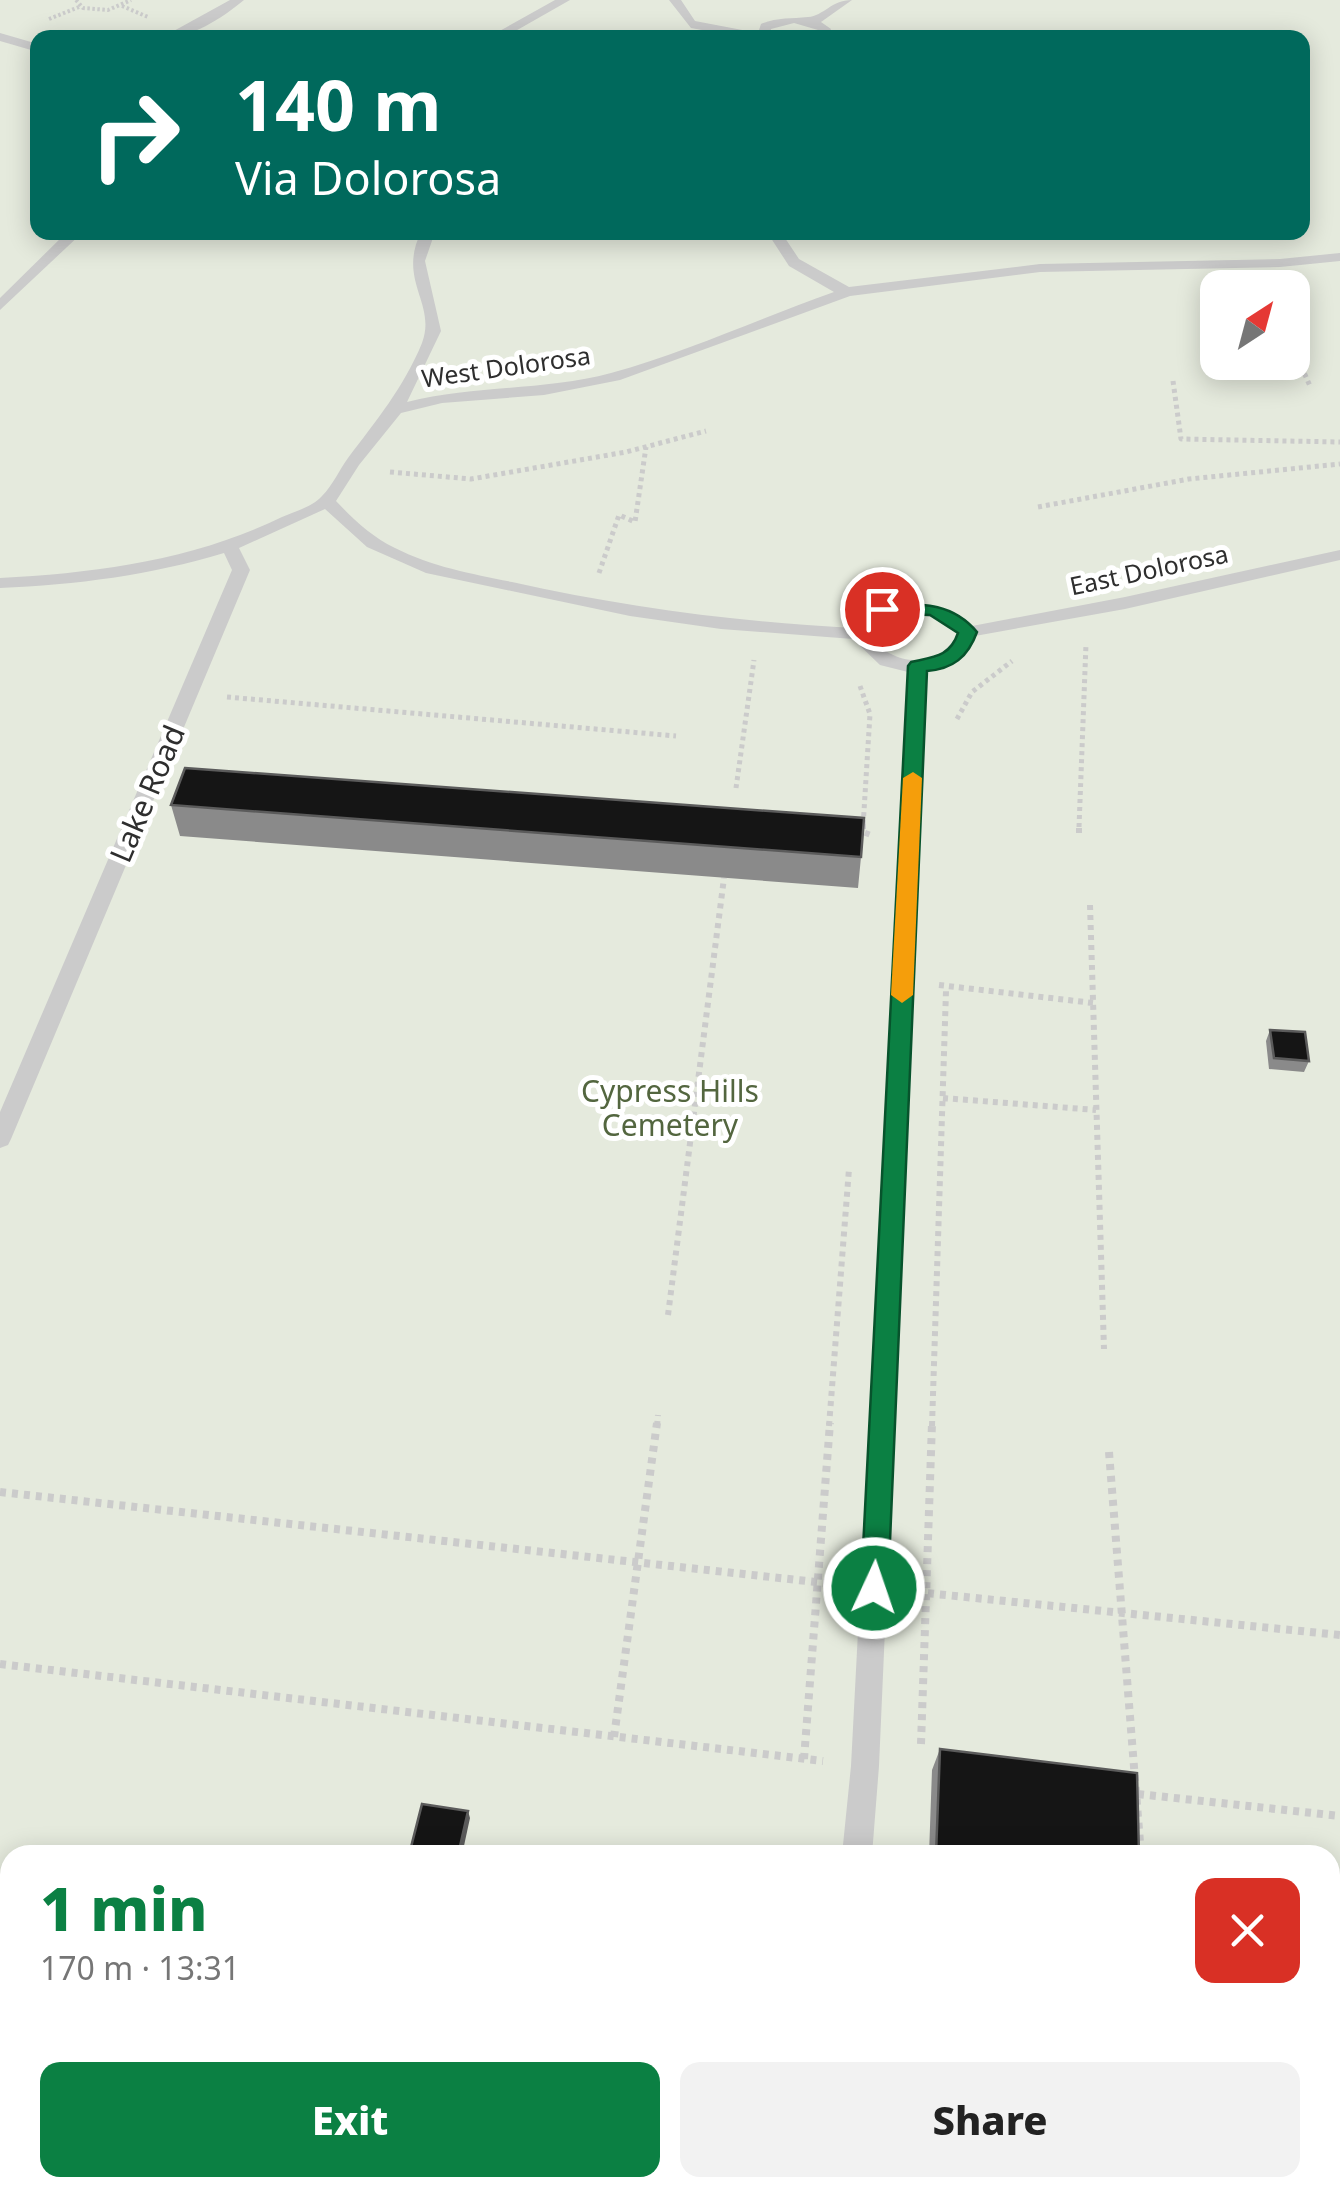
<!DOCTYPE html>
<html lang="en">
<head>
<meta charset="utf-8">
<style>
	body { margin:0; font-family:"Noto Sans",sans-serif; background:#f2f2f2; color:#222; height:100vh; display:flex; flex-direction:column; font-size:38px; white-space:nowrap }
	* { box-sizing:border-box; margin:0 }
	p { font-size:32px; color:#767676 }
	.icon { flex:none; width:55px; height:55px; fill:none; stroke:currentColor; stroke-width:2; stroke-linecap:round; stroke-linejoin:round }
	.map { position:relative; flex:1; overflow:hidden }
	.side { position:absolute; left:0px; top:1845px; width:1340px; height:352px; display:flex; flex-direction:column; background:#fff; border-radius:30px 30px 0 0; box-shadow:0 5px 25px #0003 }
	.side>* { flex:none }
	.banner { position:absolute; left:30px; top:30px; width:1280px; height:210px; border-radius:20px; box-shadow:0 5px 25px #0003; background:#00695c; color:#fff; overflow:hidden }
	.needle { width:65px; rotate:36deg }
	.fabs { position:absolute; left:1200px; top:270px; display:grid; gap:20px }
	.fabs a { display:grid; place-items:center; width:110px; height:110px; border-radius:20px; background:#fff; box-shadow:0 5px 25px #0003; font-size:50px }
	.pin { position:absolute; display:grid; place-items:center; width:85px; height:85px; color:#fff; margin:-42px; border:5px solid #fff; border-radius:50%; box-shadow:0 2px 10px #0007 }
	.me { position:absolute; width:110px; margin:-55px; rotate:3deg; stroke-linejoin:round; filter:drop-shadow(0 0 8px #0008) }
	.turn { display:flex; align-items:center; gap:35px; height:210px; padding:0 40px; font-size:45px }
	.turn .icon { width:130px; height:130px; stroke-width:2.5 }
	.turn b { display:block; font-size:70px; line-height:85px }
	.round { display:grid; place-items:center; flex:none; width:105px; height:105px; border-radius:20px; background:#f2f2f2 }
	.head { display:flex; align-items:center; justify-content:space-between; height:170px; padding:0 40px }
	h1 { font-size:60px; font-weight:800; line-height:75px; color:#0b8043 }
	.primary-button { display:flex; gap:20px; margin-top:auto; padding:20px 40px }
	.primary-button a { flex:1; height:115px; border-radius:20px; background:#0b8043; color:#fff; font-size:40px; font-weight:800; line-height:115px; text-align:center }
	.primary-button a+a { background:#f2f2f2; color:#222 }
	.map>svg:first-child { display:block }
</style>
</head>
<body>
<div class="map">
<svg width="1340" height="2197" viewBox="0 0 1340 2197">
	<rect width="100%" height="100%" fill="#fff"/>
	<path fill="#e5eadd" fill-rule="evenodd" d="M 0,0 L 1340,0 L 1340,2197 L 0,2197 ZM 38,38 L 1302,38 L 1302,232 L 38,232 ZM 1218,288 L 1292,288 L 1292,362 L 1218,362 ZM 10,1855 L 1330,1855 L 1330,2188 L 10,2188 Z"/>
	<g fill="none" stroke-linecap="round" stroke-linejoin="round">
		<path stroke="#cbcbcb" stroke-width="4" stroke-dasharray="2.5 2.5" stroke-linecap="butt" d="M 76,0 L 83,8 L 108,10 L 131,0
			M 122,6 L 148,17
			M 49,19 L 79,7
			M 1292,346 L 1299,362"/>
		<path stroke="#cbcbcb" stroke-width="5" stroke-dasharray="4 4" stroke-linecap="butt" d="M 1298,359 L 1310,386
			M 1173,381 L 1181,439 L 1340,442
			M 390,472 L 471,479 L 626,452 L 706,431
			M 1038,507 L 1189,479 L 1340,464
			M 599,573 L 619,515 L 635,522 L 646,447
			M 860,686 L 870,714 L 863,827
			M 227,697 L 676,736
			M 957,719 L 972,692 L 1012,661
			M 736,788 L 754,660
			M 1079,827 L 1086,644"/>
		<path stroke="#cbcbcb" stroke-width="6" stroke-dasharray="5 5" stroke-linecap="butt" d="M 863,824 L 863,832 L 871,835
			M 1079,833 L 1079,824
			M 1090,905 L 1104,1349
			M 939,985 L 1093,1003
			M 943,1098 L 1096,1110
			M 668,1315 L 724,878
			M 657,1426 L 658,1415
			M 829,1426 L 849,1169
			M 932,1426 L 946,991"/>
		<path stroke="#cbcbcb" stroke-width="8" stroke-dasharray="6 6" stroke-linecap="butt" d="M 1109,1452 L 1141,1855
			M 0,1492 L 834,1584
			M 916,1592 L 1340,1635
			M 0,1664 L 823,1761
			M 614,1737 L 657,1423
			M 921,1744 L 932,1423
			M 804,1759 L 830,1423
			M 1138,1794 L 1340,1816
			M 1330,2015 L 1340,2016"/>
		<path fill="#cbcbcb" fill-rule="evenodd" d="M 230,0 L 244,0 C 221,19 192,38 161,38 Z
			M 555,0 L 570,0 L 503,38 L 487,38 Z
			M 669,0 L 681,0 L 695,21 L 758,33 L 761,24 C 778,17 791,19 808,17 C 824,16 831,0 852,0 L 821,22 L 831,29 L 827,38 L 815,38 L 818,30 L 794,23 L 771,29 L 770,35 L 774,38 L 745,38 L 691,28 Z
			M 0,33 L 38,44 L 38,52 L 0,41 Z
			M 67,232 L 83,232 L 0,310 L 0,298 Z
			M 421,232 L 435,232 L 425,261 L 441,331 L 407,402 C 474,385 544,391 611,373 C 687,352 760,318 834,292 L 789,266 L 767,232 L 781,232 L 799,259 L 849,287 L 1040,264 L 1280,259 L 1340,253 L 1340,261 L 1280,267 L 1040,272 L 850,296 L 620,380 L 544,395 L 442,403 L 401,413 L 359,465 L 336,501 C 354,520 372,537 395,548 C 432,567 473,574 512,582 C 624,607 738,622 852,628 L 865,612 L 888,603 L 903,601 L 936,607 L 972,626 L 1125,597 L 1340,550 L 1340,560 L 1125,609 L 975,636 L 958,658 L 927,671 L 879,1766 L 872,1855 L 842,1855 L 851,1766 L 908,672 L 880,665 L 853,639 L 721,629 L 630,616 L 426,573 L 367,547 L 325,509 L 239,548 L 250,570 L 11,1139 L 8,1145 L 0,1148 L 0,1112 L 232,570 L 224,553 C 151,575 76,585 0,588 L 0,578 C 97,573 194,560 282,517 C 294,512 314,506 322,496 C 333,485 339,470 348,458 C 376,421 404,387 422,343 C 437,303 397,281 421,232 ZM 903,613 L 932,617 L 958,633 C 937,673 891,665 867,634 L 882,617 Z
			M 0,2166 L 10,2168 L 10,2188 L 117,2188 L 121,2197 L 25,2197 L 23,2192 L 18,2197 L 0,2197 Z
			M 811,2188 L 843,2188 L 844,2197 L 810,2197 Z"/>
	</g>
	<path fill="#8a8a8a" d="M 171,805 L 861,857 L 858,888 L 180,836 Z
		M 1270,1030 L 1309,1061 L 1304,1072 L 1269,1069 L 1266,1041 Z
		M 940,1749 L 1139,1855 L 929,1855 L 932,1770 Z"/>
	<path fill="#5b5b5b" d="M 468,1811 L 470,1818 L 462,1855 L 458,1855 Z"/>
	<path fill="#151515" stroke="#5b5b5b" stroke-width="2.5" d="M 185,768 L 864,818 L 861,857 L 171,805 Z
		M 1270,1030 L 1305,1032 L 1309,1061 L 1274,1058 Z
		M 940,1749 L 1137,1773 L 1139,1855 L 936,1855 Z
		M 422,1804 L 468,1811 L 458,1855 L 409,1855 Z"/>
	<path fill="#0b8043" stroke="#07532c" stroke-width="2.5" d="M 882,604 C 919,604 951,601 977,632 C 968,657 953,669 927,671 L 888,1588 L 884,1597 L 874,1601 L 865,1597 L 861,1588 L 908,666 L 911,662 C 933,657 950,657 958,633 L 930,615 L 875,613 L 875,605 Z"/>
	<path fill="#f59e0b" d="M 913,772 L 922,778 L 913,995 L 902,1003 L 891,995 L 903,778 Z"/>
	<g text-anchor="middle" stroke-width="10" stroke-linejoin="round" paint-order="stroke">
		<g font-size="25" fill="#2e2e2e" stroke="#fff">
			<text transform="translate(506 367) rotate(-8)" y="9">West Dolorosa</text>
			<text transform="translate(1149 570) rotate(-12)" y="9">East Dolorosa</text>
		</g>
		<g font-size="30" fill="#2e2e2e" stroke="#fff">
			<text transform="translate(148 794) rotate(-67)" y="10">Lake Road</text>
		</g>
		<g font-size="30" fill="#53663f" stroke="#fff">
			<text x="670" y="1102">Cypress Hills<tspan x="670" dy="34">Cemetery</tspan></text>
		</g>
	</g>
</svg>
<div class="fabs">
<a><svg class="needle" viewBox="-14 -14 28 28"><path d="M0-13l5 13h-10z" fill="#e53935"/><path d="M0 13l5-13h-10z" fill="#767676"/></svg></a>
</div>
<div class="pin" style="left:882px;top:609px;background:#d93025"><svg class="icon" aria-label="arrive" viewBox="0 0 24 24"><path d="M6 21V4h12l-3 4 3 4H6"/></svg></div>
<svg class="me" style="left:874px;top:1588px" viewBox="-20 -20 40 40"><circle r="17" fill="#0b8043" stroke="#fff" stroke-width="3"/><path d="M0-11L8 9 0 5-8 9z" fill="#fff"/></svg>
<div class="banner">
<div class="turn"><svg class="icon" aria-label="right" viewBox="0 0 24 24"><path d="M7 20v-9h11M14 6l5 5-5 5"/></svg><div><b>140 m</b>Via Dolorosa</div></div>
</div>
<section class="side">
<div class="head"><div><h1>1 min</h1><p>170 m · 13:31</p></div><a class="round" style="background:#d93025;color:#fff"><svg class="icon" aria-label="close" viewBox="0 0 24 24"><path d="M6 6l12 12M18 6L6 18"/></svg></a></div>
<div class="primary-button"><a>Exit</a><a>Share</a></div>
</section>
</div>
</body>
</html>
